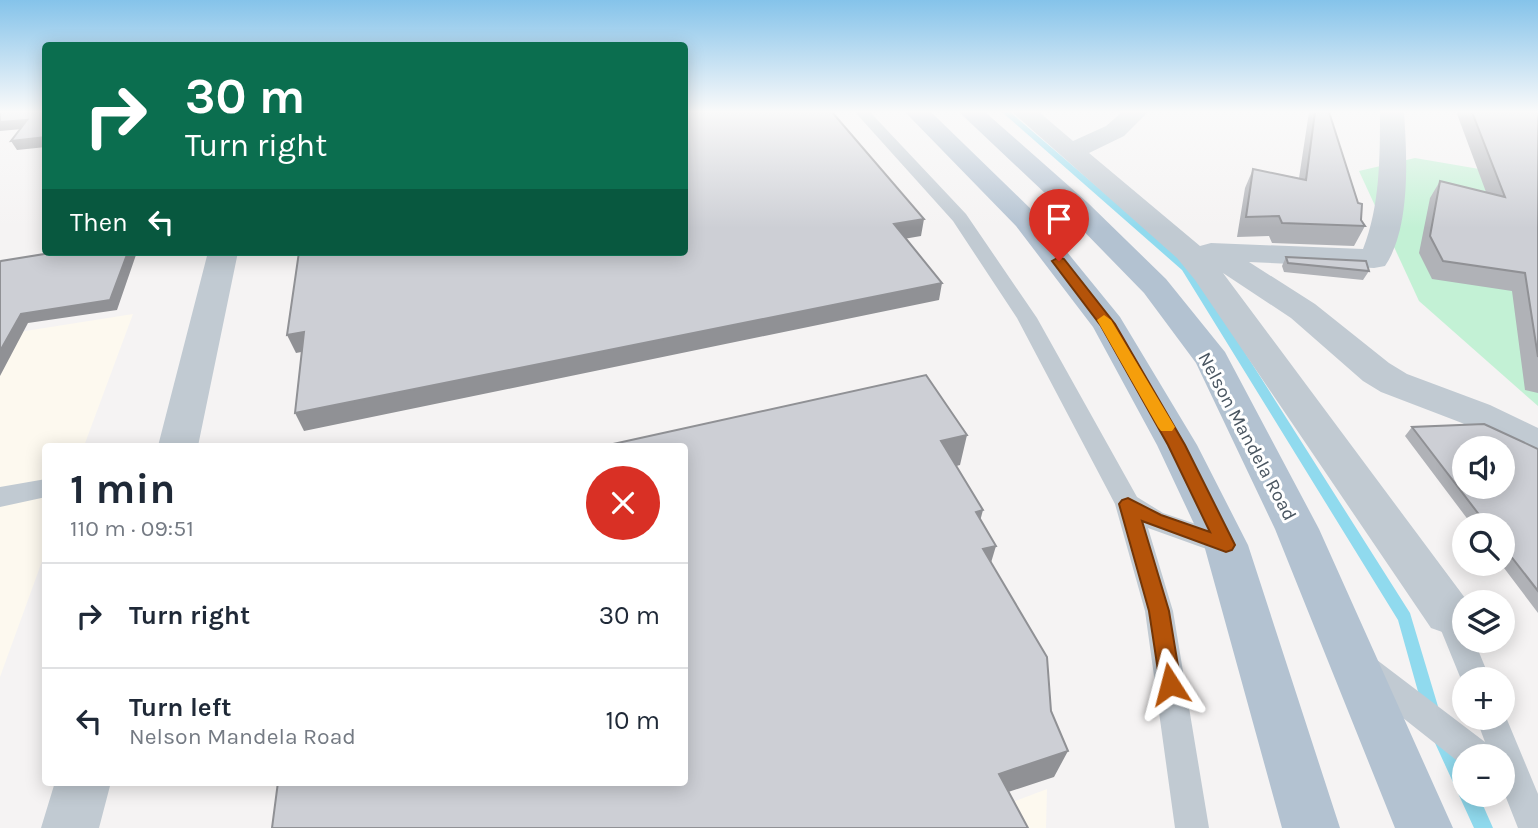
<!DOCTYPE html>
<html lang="en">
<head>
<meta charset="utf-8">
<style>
	body { margin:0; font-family:Karla,sans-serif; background:#f6f6f7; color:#1f2937; height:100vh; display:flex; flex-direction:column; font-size:26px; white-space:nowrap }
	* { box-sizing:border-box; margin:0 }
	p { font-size:23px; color:#747a83 }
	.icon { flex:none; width:38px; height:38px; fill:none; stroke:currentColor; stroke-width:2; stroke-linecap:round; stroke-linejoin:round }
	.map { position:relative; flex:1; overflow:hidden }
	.panel { position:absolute; left:42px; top:443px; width:646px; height:343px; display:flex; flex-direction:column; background:#fff; border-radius:7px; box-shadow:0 4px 18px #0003 }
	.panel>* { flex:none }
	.guide { position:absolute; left:42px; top:42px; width:646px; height:214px; border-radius:7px; box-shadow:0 4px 18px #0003; background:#0b6e4f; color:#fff; overflow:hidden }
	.fabs { position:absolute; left:1452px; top:436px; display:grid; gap:14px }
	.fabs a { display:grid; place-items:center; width:63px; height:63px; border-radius:50%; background:#fff; box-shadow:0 4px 18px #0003; font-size:35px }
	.pin { position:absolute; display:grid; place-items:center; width:60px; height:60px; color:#fff; margin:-72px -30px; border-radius:50% 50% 50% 0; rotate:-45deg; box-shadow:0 0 7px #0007 }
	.pin .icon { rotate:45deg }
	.me { position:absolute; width:77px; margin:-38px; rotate:351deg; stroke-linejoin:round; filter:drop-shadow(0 0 5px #0008) }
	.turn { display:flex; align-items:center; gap:24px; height:147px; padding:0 28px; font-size:32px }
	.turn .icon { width:91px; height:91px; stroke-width:2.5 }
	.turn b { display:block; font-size:49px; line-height:60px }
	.then { display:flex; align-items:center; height:66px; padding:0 28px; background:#0003; gap:14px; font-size:26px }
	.round { display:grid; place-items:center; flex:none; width:74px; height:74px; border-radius:37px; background:#f6f6f7 }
	.summary { display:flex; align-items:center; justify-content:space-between; height:119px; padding:0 28px }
	h1 { font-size:42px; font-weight:700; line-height:52px }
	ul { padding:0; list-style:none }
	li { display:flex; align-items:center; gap:21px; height:105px; padding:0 28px; border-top:2px solid #e0e1e3 }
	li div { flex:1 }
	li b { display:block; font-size:26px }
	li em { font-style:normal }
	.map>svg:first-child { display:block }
</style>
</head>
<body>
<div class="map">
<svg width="1538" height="828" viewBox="0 0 1538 828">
	<rect width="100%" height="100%" fill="#f5f3f3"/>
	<path fill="#fdf9ef" d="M 133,314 L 84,446 L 46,446 L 45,553 L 0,677 L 0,335 Z
		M 1047,789 L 1046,828 L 944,828 Z"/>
	<path fill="#c3f1d5" d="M 1415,158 L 1538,179 L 1538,406 L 1419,301 L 1359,171 Z"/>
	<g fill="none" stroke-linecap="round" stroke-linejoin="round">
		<path fill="#90daee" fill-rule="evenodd" d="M 1002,112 L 1010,112 L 1190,266 L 1410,613 L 1440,713 L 1438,719 L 1432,721 L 1426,719 L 1424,713 L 1398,620 L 1182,270 Z
			M 1444,735 L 1450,737 L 1465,767 L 1465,794 L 1478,794 L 1493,828 L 1474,828 L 1435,743 L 1438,737 Z"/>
		<path fill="#c1cad2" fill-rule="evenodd" d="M 855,112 L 870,112 L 966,214 L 1037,318 L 1137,497 L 1163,513 L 1235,537 L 1239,545 L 1235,553 L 1226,556 L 1148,528 L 1173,611 L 1209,828 L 1175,828 L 1145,611 L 1115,504 L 1017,318 L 953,221 Z
			M 46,479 L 46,497 L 0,507 L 0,487 Z
			M 1448,601 L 1458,604 L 1465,619 L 1465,640 L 1474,640 L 1490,679 L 1465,679 L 1465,689 L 1434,613 L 1438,604 Z
			M 1366,656 L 1377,660 L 1485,742 L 1476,718 L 1503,718 L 1503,710 L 1538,794 L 1538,828 L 1518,828 L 1503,790 L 1503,756 L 1465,756 L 1465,767 L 1355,680 L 1351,670 L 1355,660 Z"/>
		<path fill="#c1cad2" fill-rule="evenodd" d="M 1012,112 L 1039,112 L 1073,141 L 1106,126 L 1122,112 L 1148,112 L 1124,136 L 1089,153 L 1200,246 L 1211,243 L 1363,249 C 1380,206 1380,158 1380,112 L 1404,112 C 1407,156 1411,228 1385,266 L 1374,268 L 1249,262 L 1315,304 L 1389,363 L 1407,374 L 1490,405 L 1538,428 L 1538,459 L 1524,455 L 1462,423 L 1381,392 L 1363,381 L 1291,318 L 1223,273 L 1465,598 L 1465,628 L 1448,634 L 1431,628 L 1195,280 L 1177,258 Z
			M 208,252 L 238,252 L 198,446 L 158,446 Z
			M 55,782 L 111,782 L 99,828 L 41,828 Z"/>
		<path fill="#b3c2d1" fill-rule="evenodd" d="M 905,112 L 931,112 L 1036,214 L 1120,317 L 1197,445 L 1248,545 L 1340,828 L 1282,828 L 1204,545 L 1157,445 L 1093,327 L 1016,226 Z
			M 959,112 L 985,112 L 1087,202 L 1166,279 L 1225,352 L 1319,529 L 1453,828 L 1395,828 L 1275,529 L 1196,363 L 1144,293 L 1067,214 Z"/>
	</g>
	<path fill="#b0b2b7" d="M 1309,112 L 1329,112 L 1361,220 L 1365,226 L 1354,246 L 1272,243 L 1269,236 L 1237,237 L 1245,188 L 1253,169 L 1299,178 Z
		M 1458,112 L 1538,112 L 1538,393 L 1525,390 L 1512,291 L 1432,279 L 1419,253 L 1430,198 L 1440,181 L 1486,192 L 1457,114 Z
		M 1286,257 L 1369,271 L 1363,280 L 1284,272 L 1282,266 Z
		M 1412,427 L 1538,449 L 1538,613 L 1501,564 L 1503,564 L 1503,525 L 1472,525 L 1405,436 Z"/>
	<path fill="#909195" d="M 27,120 L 33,128 L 0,131 L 0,122 Z
		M 46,137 L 46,147 L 17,150 L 11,141 Z
		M 924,219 L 921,236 L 892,241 L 894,224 Z
		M 128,252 L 137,252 L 117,310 L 28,323 L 0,376 L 0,351 L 21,314 Z
		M 942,283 L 939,300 L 304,431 L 295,413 Z
		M 304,332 L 312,350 L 296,353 L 287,335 Z
		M 967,435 L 960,465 L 935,472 L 941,441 Z
		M 983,510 L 975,540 L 976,512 Z
		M 996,546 L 987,576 L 983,549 Z
		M 1068,751 L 1054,777 L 987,799 L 999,774 Z"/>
	<path fill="#cdcfd5" stroke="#909195" stroke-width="2" fill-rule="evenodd" d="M 0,112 L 46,112 L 46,137 L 11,141 L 27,120 L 0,122 Z
		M 684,112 L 832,112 L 924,219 L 894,224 L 942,283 L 295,413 L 304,332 L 287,335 L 299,252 L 684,252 Z
		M 1315,112 L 1329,112 L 1358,203 L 1362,204 L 1361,220 L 1365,226 L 1282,223 L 1279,216 L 1246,217 L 1253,169 L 1306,180 Z
		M 1472,112 L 1538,112 L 1538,357 L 1525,273 L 1443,261 L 1430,236 L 1440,181 L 1505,197 Z
		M 46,251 L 46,252 L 128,252 L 110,300 L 21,314 L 0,351 L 0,262 L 1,261 L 44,254 Z
		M 1286,257 L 1366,261 L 1369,271 L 1288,263 Z
		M 926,375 L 967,435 L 941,441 L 983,510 L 976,512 L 996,546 L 983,549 L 1047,657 L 1051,711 L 1068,751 L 999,774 L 1028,828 L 272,828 L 278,782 L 684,782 L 684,446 L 604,446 Z
		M 1484,424 L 1538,449 L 1538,591 L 1503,546 L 1503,525 L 1487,525 L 1412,427 ZM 1465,448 L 1503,448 L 1503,486 L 1465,486 Z"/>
	<linearGradient id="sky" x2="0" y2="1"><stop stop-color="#85c3ea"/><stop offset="0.49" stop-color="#fafafa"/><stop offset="1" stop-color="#fafafa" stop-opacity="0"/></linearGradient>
	<rect width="1538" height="228" fill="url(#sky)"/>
	<path fill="#b45309" stroke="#753606" stroke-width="2" d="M 1059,257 L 1064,259 L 1115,324 L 1185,445 L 1235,545 L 1232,550 L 1226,552 L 1142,521 L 1169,611 L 1181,684 L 1178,691 L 1170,694 L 1163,691 L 1160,684 L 1149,611 L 1119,504 L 1122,500 L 1128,498 L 1161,515 L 1210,532 L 1168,445 L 1101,326 L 1052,261 Z"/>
	<path fill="#f59e0b" d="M 1104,315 L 1111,320 L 1175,427 L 1172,431 L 1161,431 L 1158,427 L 1097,320 Z"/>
	<g text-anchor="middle" stroke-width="6" stroke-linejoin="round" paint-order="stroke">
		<g font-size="19" fill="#4a5661" stroke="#fff">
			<text transform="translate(1248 436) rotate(62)" y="7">Nelson Mandela Road</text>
		</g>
	</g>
</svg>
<div class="fabs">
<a><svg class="icon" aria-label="sound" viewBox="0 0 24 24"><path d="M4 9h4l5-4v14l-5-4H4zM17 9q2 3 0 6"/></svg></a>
<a><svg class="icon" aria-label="search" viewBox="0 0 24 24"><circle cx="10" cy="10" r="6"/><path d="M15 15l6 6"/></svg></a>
<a><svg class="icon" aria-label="layers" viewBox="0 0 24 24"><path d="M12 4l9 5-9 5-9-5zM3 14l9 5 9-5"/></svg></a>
<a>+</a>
<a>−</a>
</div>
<div class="pin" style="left:1059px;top:261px;background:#d93025"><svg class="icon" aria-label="arrive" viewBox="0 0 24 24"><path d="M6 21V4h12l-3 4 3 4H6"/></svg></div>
<svg class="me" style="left:1170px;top:684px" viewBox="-20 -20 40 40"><path d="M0-17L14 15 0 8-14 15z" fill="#b45309" stroke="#fff" stroke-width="4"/></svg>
<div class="guide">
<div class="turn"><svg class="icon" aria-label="right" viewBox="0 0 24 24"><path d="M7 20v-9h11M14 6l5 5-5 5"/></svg><div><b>30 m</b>Turn right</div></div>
<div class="then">Then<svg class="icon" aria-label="left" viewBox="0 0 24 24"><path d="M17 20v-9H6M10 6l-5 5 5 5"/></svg></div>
</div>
<section class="panel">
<div class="summary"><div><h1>1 min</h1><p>110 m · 09:51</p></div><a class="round" style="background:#d93025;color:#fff"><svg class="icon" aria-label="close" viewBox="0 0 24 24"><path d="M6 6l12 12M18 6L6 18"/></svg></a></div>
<ul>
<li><svg class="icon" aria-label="right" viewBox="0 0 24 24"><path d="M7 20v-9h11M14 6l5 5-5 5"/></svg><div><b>Turn right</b></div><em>30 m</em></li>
<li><svg class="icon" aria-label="left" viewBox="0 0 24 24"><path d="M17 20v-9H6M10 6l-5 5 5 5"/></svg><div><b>Turn left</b><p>Nelson Mandela Road</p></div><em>10 m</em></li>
</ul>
</section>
</div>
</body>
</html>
